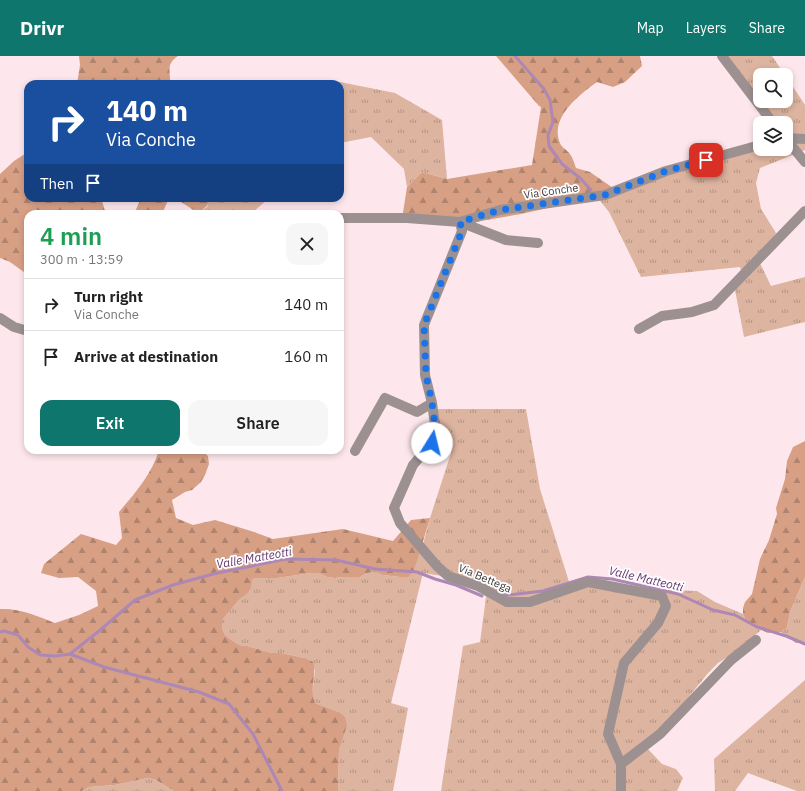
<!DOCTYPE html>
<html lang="en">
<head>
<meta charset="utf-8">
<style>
	body { margin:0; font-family:"IBM Plex Sans",sans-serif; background:#f6f6f6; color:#222; height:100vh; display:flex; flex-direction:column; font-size:15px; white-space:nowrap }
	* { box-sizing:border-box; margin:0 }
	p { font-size:13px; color:#767676 }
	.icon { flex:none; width:22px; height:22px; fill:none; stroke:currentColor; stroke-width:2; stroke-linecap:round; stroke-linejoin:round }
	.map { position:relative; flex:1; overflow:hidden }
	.sheet { position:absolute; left:24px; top:154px; width:320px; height:244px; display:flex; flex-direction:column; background:#fff; border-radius:12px; box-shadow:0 2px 6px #0003 }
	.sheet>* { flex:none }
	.hud { position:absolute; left:24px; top:24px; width:320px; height:122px; border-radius:12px; box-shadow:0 2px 6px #0003; background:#1a4fa0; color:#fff; overflow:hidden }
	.fabs { position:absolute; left:753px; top:12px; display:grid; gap:8px }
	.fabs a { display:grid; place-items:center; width:40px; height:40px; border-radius:8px; background:#fff; box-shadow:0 2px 6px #0003; font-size:20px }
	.pin { position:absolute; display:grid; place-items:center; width:34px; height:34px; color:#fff; margin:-17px; border-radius:8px; box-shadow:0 2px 6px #0006 }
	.me { position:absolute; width:44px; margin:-22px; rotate:9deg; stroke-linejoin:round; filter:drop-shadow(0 0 3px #0008) }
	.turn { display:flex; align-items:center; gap:14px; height:84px; padding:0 16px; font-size:18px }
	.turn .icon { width:52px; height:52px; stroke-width:2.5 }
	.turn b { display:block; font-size:28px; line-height:34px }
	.then { display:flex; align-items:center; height:38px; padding:0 16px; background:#0003; gap:8px; font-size:15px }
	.round { display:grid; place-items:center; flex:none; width:42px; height:42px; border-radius:12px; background:#f6f6f6 }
	.overview { display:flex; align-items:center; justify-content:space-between; height:68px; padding:0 16px }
	h1 { font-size:24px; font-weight:600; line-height:30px; color:#1e9e55 }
	.cta { display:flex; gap:8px; margin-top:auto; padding:8px 16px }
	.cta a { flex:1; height:46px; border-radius:12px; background:#0f766e; color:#fff; font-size:16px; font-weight:600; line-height:46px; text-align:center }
	.cta a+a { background:#f6f6f6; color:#222 }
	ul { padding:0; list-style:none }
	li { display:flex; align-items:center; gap:12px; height:52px; padding:0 16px; border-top:1px solid #e0e0e0 }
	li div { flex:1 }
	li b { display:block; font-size:15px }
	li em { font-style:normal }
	header { display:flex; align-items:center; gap:24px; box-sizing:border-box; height:56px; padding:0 20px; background:#0f766e; color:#fff }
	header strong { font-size:19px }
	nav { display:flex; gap:22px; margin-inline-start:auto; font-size:14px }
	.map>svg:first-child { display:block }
</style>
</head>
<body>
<header>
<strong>Drivr</strong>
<nav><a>Map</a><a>Layers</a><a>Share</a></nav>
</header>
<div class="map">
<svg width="805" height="735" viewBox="0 0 805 735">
	<defs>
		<pattern id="grass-tufts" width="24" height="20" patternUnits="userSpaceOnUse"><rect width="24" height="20" fill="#ddb4a0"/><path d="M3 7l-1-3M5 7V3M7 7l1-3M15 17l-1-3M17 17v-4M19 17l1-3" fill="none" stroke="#b59383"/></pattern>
		<pattern id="forest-firs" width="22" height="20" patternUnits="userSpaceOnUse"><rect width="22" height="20" fill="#d7a085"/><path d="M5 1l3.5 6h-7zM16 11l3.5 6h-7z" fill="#b0836e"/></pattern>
	</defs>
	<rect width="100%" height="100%" fill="#fde7ec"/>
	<path fill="url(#grass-tufts)" d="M 720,0 L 772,0 L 785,19 L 760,19 L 760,45 L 786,45 L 786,20 L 805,49 L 805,94 L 760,112 L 756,127 L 761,153 L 776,177 L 759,205 L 771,230 L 805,221 L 805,266 L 744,281 L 735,234 L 743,221 L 740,211 L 641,221 L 609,156 L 597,141 L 616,134 L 760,93 L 786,93 L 786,67 L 770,67 Z
		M 340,26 L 395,37 L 442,64 L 447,123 L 422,116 L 407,131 L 404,113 L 371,81 L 340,87 L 340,28 L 321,28 Z
		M 210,142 L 269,142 L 251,158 L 199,158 L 198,157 L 207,151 Z
		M 435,353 L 526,353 L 540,433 L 570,529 L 630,530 L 669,534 L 697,535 L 715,546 L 743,558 L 747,567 L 761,574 L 740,593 L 718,607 L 709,616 L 647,692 L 662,708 L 676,713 L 683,722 L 677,735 L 441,735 L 463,590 L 480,586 L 487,534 L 455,522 L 423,517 L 391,647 L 408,652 L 393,735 L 338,735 L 339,694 L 341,686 L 339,656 L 315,647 L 312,639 L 315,614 L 305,602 L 281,597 L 272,597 L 247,590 L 239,589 L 225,579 L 222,572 L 223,563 L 239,544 L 246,539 L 251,523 L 259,522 L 277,522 L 311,517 L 319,517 L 327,521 L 335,522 L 343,521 L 360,521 L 367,517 L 375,516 L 383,519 L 400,521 L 414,515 L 418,499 L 422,492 L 430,462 L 452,394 L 435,378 Z
		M 805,521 L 805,586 L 796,587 L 781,576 L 787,571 L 790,556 Z
		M 805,624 L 805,735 L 797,735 L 748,717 L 735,735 L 715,735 L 714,703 Z
		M 148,722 L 156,724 L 174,735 L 82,735 L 89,731 L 115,729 Z"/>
	<path fill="url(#forest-firs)" d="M 79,0 L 178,0 C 165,9 171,15 170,28 L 77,28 L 80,9 Z
		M 496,0 L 640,0 L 642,10 L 625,26 L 613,31 L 597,26 C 580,38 549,62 560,87 C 561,91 567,94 570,98 C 573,102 574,107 576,112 L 590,116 L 616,134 L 597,141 L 521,158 L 463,168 L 402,163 L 407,131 L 422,116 L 447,123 L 532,109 L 541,51 L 539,50 Z
		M 28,96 L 28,142 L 101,142 L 106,158 L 28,158 L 28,219 L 10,206 L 0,202 L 0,118 L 14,105 Z
		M 141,142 L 169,142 L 162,158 L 134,158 Z
		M 175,142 L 210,142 C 209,149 204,153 198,157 Z
		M 805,385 L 805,521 L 790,556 L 787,571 L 781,576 L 768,577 L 747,567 L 743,558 L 743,552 L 745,546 L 752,538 L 760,503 L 769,484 L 777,458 L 776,452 L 785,423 L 787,405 L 793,391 Z
		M 159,394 L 201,394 L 208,400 L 209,408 L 205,419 L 201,426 L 192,434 L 185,436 L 172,444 L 176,462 L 193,469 L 215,464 L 251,475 L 273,483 L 343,473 L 393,485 L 411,464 L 430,462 L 414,515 L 408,521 L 400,521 L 383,519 L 375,516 L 367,517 L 360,521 L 343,521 L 335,522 L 327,521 L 319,517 L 311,517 L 277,522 L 259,522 L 252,523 L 251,532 L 246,539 L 239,544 L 223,563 L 222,572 L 225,579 L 239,589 L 247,590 L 272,597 L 281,597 L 305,602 L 313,606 C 317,620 309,633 315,647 L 339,656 L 345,661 L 347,669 L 339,694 L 338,735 L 174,735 L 156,724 L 148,722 L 115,729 L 89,731 L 82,735 L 0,735 L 0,553 C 20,552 37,560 55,567 L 79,559 L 98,550 L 96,535 L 78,521 L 59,522 L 41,517 L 44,508 L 81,478 L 116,489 L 122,482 L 119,456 C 135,437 152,418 159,394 Z"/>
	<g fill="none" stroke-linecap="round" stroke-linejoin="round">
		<path stroke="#ad88b5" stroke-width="3" d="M 515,0 L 544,33 L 550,44 L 553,66 L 548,79 L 549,90 L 562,108 L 580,122 L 591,134
			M 501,539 L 509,539 L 543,535 L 588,521 L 612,523 L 678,538 L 713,554 L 735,559 L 757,571 L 786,580 L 805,588
			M 0,576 L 4,575 L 18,579 L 28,591 L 40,599 L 55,600 L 70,598 L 104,611 L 199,636 L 229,648 L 253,678 L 282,735
			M 70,598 L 99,575 L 135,544 L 173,529 L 213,518 L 286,503 L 336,504 L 375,513 L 417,516 L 435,523 L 456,529 L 482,540"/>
		<path stroke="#9c9190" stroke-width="10" d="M 722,0 L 773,67
			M 786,82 L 805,83
			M 786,83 L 805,106
			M 340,162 L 407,162 L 460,166 L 500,154 L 605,139 L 666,115 L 760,89
			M 460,166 L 462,175 L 424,269 L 425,319 L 432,347 L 435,369 L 432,387 L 413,409 L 394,452 L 400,467 L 437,510 L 448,520 L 478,530 L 507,546 L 530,546 L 588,526 L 662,540 L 666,550 L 658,567 L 624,607 L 608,678 L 621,708 L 621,735
			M 460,166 L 506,184 L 538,187
			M 0,262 L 14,271 L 28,275
			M 639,273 L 662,260 L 692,256 L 714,249 L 805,155
			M 355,395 L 385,342 L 417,356 L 432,347
			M 621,708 L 660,678 L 731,604 L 756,584"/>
	</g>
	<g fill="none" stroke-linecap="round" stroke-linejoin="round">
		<path stroke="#1a73e8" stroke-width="7" stroke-dasharray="0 12.6" d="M 432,387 L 435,369 L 432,347 L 426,319 L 424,269 L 462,175 L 460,166 L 500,154 L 605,139 L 666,115 L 706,104"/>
	</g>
	<g text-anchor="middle" stroke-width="3.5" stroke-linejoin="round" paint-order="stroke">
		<g font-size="11" fill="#42383a" stroke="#fff">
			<text transform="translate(551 135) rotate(-8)" y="4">Via Conche</text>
			<text transform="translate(485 522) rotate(23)" y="4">Via Bettega</text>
		</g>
		<g font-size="12" font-style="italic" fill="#663871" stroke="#fff">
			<text transform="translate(254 502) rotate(-10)" y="4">Valle Matteotti</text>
			<text transform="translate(646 523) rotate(13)" y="4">Valle Matteotti</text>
		</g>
	</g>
</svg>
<div class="fabs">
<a><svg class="icon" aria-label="search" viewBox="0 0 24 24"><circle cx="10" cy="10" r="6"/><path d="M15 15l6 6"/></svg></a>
<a><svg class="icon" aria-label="layers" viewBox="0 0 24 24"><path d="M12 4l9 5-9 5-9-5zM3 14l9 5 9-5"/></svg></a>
</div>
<div class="pin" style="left:706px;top:104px;background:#d93025"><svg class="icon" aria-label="arrive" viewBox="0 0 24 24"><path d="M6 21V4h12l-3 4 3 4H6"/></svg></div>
<svg class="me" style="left:432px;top:387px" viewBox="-20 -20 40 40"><circle r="19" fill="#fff"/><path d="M0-13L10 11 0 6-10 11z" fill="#1a73e8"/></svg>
<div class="hud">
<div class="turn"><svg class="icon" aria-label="right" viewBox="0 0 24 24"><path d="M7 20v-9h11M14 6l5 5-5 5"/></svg><div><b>140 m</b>Via Conche</div></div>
<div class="then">Then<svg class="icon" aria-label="arrive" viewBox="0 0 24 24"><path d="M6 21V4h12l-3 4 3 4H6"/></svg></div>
</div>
<section class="sheet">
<div class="overview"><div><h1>4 min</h1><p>300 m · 13:59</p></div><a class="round"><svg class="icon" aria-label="close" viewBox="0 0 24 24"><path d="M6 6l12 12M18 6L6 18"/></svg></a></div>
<ul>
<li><svg class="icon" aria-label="right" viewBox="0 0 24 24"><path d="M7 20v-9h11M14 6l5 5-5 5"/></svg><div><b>Turn right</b><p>Via Conche</p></div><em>140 m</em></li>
<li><svg class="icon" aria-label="arrive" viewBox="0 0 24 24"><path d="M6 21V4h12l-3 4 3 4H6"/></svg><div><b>Arrive at destination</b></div><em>160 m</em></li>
</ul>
<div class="cta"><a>Exit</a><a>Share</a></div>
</section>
</div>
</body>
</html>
